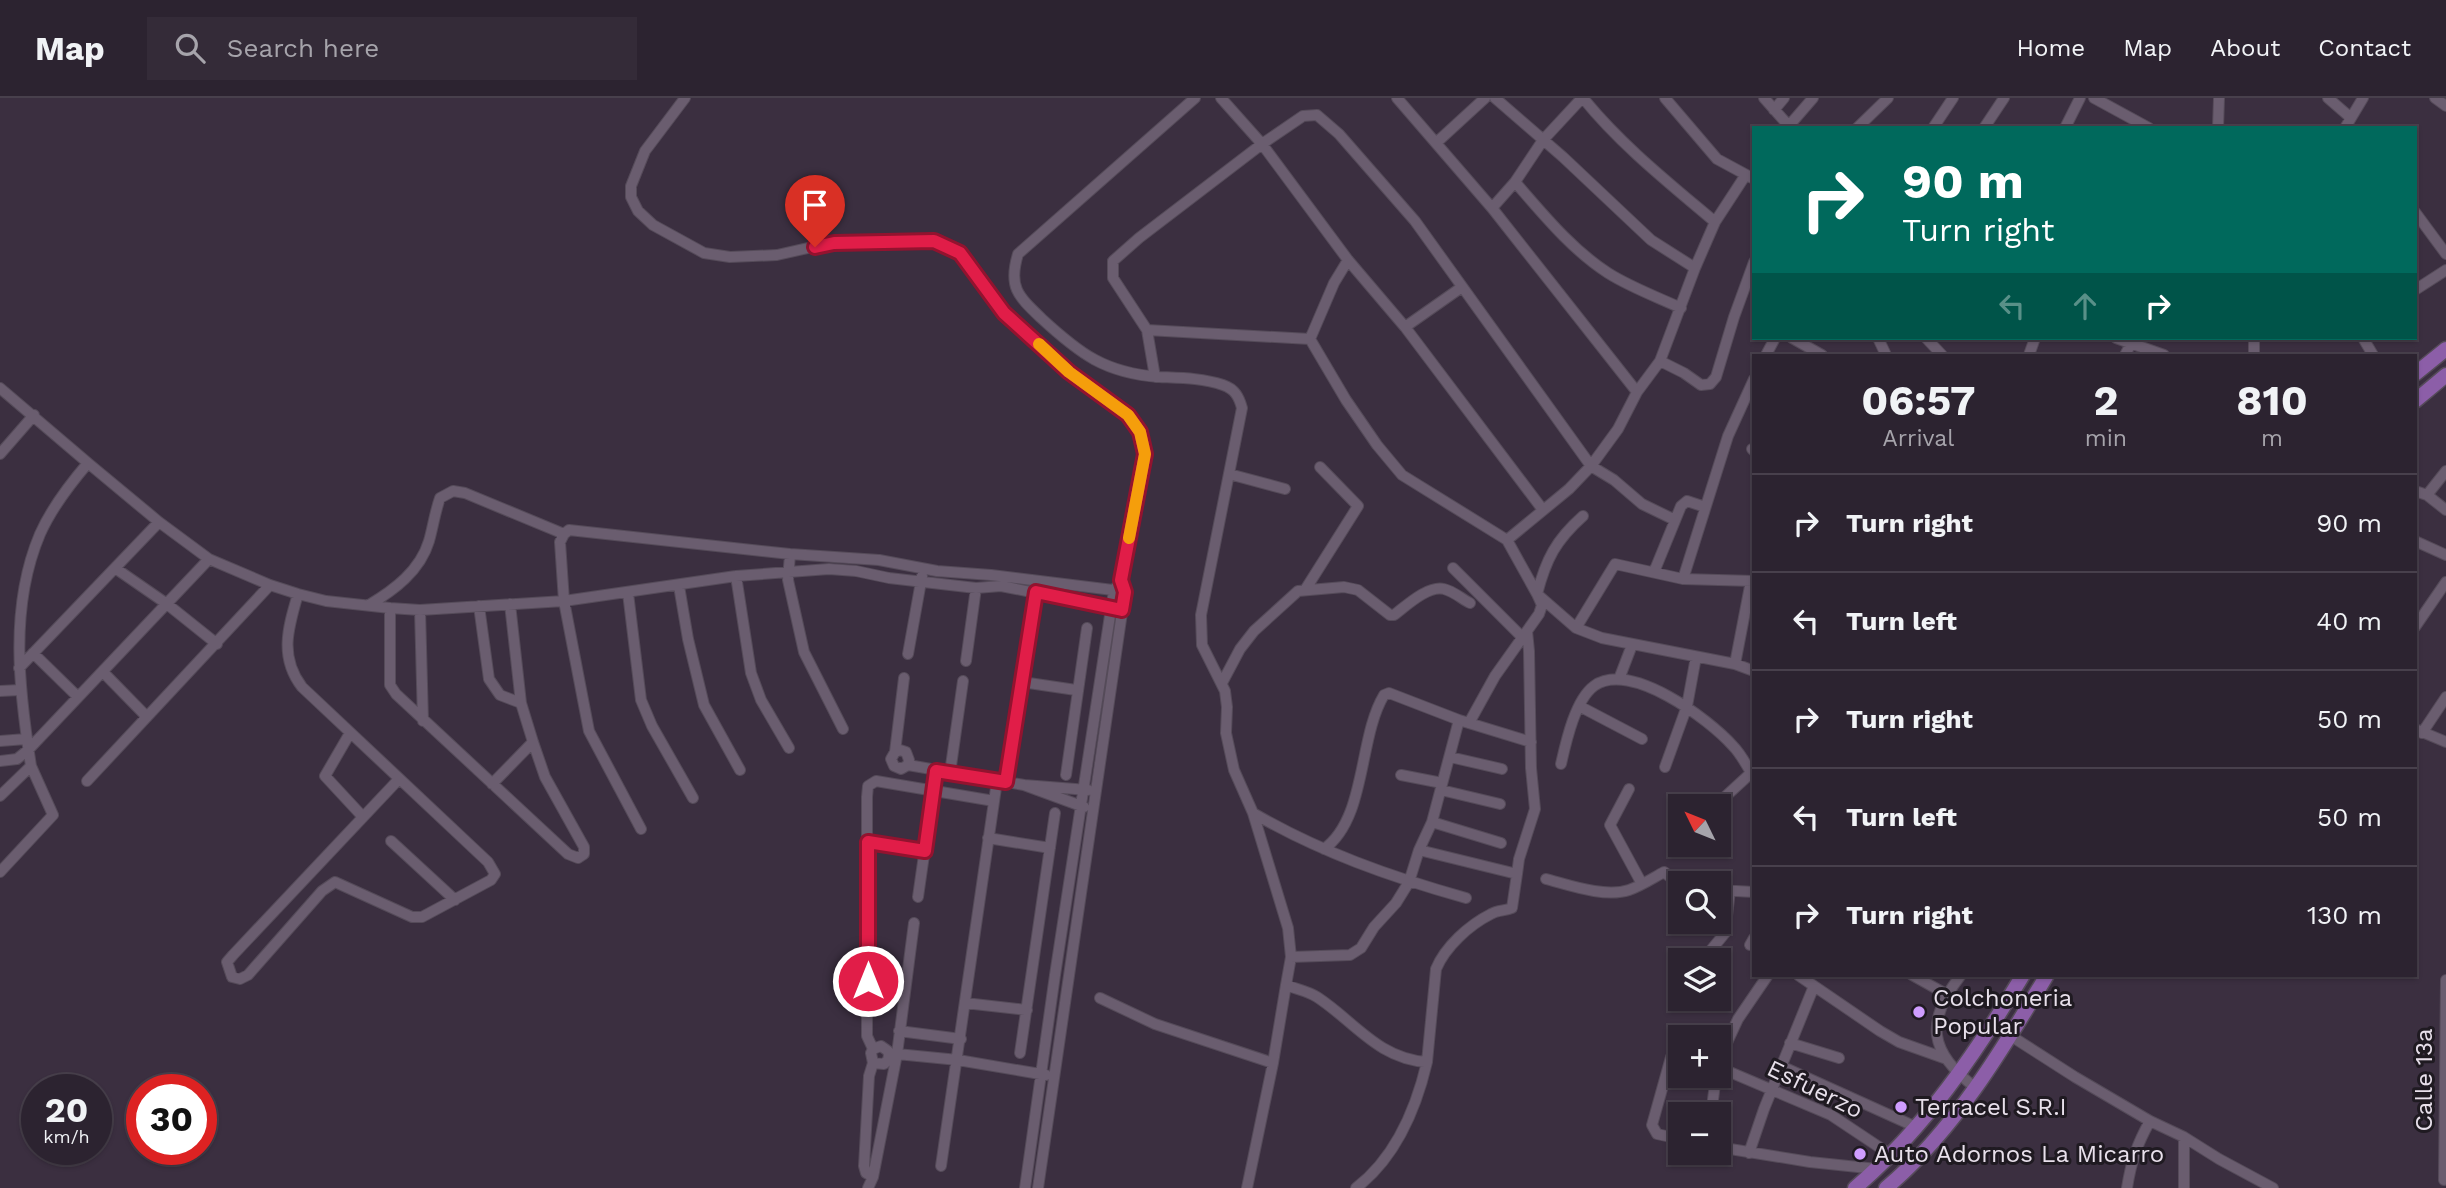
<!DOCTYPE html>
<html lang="en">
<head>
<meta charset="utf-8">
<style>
	body { margin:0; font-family:"Work Sans",sans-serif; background:#342b38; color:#f1f3f6; height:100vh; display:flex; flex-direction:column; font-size:26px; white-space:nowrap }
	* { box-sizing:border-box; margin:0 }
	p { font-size:23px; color:#a6a4ab }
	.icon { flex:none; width:38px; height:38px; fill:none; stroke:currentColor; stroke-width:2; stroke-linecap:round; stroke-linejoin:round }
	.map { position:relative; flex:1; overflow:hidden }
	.side { position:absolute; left:1752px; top:256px; width:665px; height:623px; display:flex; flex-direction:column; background:#2c2330; border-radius:0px; box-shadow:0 2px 5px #0004,0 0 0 2px #48404c }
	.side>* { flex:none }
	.hud { position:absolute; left:1752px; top:28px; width:665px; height:214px; border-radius:0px; box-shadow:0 2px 5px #0004,0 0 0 2px #48404c; background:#00695c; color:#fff; overflow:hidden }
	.needle { width:46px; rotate:313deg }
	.buttons { position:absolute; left:1668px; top:696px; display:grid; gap:14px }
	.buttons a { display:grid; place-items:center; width:63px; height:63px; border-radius:0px; background:#2c2330; box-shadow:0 2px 5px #0004,0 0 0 2px #48404c; font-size:35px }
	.speed { position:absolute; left:21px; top:976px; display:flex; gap:14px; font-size:35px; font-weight:700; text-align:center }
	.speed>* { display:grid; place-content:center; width:91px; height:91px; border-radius:50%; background:#2c2330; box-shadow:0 2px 5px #0004,0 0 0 2px #48404c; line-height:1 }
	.speed small { font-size:18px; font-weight:400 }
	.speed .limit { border:10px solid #d22; background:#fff; color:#111 }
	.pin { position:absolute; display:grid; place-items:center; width:60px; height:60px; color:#fff; margin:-72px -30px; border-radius:50% 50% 50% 0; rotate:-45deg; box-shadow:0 0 7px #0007 }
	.pin .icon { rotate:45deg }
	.me { position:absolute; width:77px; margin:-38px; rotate:0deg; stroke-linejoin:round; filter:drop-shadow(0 0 5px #0008) }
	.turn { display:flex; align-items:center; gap:24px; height:147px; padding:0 35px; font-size:32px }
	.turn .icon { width:91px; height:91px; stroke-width:2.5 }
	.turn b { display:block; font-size:49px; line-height:60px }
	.lanes { display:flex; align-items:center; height:66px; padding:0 35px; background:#0003; justify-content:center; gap:35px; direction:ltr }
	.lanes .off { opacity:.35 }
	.eta { display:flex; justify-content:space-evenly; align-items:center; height:119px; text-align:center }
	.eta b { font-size:42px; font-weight:700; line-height:49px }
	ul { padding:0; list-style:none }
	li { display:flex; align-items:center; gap:21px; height:98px; padding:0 35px; border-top:2px solid #48404c }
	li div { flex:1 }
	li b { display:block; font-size:26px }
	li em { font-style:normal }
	header { display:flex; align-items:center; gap:42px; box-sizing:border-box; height:98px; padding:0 35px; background:#2c2330; border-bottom:2px solid #48404c }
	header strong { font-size:33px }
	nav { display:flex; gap:38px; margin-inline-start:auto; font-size:24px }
	.search { width:490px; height:63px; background:#342b38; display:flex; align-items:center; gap:18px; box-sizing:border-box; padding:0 24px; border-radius:0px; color:#a6a4ab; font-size:26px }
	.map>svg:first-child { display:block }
</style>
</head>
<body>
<header>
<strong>Map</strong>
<div class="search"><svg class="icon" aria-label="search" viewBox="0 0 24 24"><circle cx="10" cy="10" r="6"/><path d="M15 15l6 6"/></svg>Search here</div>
<nav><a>Home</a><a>Map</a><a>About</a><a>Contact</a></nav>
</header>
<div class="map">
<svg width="2446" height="1090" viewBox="0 0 2446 1090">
	<rect width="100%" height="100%" fill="#3b2f40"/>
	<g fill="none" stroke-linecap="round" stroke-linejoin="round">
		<g stroke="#554b59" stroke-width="12">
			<path id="street" d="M 685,0 L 645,53 L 631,88 L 631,99 L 638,113 L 653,127 L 704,155 L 730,159 L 777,157 L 834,144 L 935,143 L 960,155 L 1004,215 L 1069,274 L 1128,317 L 1140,333 L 1145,356 L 1121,482
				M 1195,0 L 1018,156 C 1008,189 1018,198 1041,220 C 1080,256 1105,275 1159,279 C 1181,280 1202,280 1223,287 C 1235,291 1239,299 1242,310 L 1201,517 L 1202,547 L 1225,593 L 1227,609 L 1226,635 L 1234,672 L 1253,715 L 1288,830 L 1291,859 L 1286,887 L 1273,965 L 1247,1090
				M 1221,0 L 1262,46 L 1348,162 L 1405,229 L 1543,412
				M 1397,0 L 1492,110 L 1637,294
				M 1495,0 L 1563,59 L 1651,142 L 1695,170
				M 1583,0 C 1621,47 1669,85 1715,124
				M 1665,0 L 1717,61 L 1754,81
				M 1764,0 L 1789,28
				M 2094,0 L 2149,30
				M 2328,0 L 2351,20
				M 2435,0 L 2446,8
				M 1774,12 L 1784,0
				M 1787,30 L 1813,0
				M 1857,30 L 1888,0
				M 1933,30 L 1953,0
				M 1984,30 L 2004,0
				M 2065,30 L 2080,0
				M 2218,30 L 2219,0
				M 2345,30 L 2363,0
				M 1436,45 L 1485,0
				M 1515,84 C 1543,116 1571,151 1608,175 C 1630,189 1657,199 1681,210
				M 1492,110 L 1515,84 L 1543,42 L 1582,0
				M 2415,114 L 2446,156
				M 2415,192 L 2446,172
				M 1405,229 L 1462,189
				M 1147,232 L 1113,180 L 1113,163 L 1139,140 L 1262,46 L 1303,18 L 1317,17 L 1339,36 L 1415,123 L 1591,368 L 1614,382 L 1642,406 L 1675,422
				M 1792,240 L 1822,257
				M 1878,240 L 1886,257
				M 1926,240 L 1942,257
				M 2116,240 L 2164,257
				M 2254,240 L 2254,257
				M 2363,240 L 2373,257
				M 1310,241 L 1346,302 L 1377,347 L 1402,377 L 1507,442 L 1537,496 L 1576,530 L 1602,540 L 1735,566 L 1754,573
				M 1310,241 L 1334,185 L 1348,162
				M 1766,257 L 1775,240
				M 2029,257 L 2035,240
				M 2125,257 L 2134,240
				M 1660,263 L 1684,275 L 1701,287 L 1710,286 L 1716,279 L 1734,219 L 1754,164
				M 1155,279 L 1147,232 L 1310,241
				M 0,290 L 88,365
				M 1752,351 L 1754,353
				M 0,356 L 34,317
				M 1229,376 L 1285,391
				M 2415,393 L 2427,397 L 2446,412
				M 2427,397 L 2446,373
				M 1507,442 L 1569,391 L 1591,368 L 1618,331 L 1637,294 L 1660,263 L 1695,170 L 1715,124 L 1745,78
				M 2415,443 L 2446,457
				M 790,456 L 788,482 L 804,554 L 843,631
				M 115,470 L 167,506 L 217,546
				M 1453,470 L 1522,539
				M 1654,474 L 1681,408 L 1687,403 L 1705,409
				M 736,478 L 751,575 L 761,602 L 789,650
				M 1683,481 L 1728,338 L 1754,281
				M 679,488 L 688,541 L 704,607 L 740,672
				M 1305,492 L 1358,408 L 1320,369
				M 628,495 L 641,602 L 652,628 L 693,700
				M 298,496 C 288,530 279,559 302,589 L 488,764 L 495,776 L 491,782 L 422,819 L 412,819 L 335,784 L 322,793 L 248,877 L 240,881 L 232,879 L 227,864 L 233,857 L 399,681
				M 510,506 L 521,605 L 533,644 L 545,679 L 584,749 L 584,756 L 578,760 L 568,756 L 396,596 L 390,587 L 390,510 L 420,512 L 564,503 L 736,478 L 829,471 L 856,473 L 889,480 L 976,490 L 1001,488 L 1122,512
				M 369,507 C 394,492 420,473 429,443 C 433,429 435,414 440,400 L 453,393 L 465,395 L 564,436
				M 479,508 L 489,581 L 500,597 L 521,605
				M 420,512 L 423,623
				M 2415,529 L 2446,484
				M 1576,530 L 1615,466 L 1683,481 L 1754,483
				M 33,555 L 78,599
				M 908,556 L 922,478
				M 966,563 L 976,490
				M 1735,566 L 1751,483
				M 19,570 L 159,424
				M 103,574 L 147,619
				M 904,580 L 895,654 L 891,661 L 894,668 L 901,671 L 908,667 L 1024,687
				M 1619,581 L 1632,547
				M 1022,584 L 1076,592
				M 1222,585 L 1240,551 L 1254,533 L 1298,493 L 1344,489 L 1358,492 L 1390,517 L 1394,517 C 1406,508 1428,487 1444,491 C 1453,493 1462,501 1470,505
				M 0,593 L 20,592
				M 1581,609 L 1642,641
				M 1469,625 L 1495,578 L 1539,516 L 1542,507 L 1537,496 C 1546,461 1556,442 1583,418
				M 2415,631 L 2446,644
				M 350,635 L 325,678 L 363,719
				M 2422,635 L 2446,599
				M 0,643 L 26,641
				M 895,654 L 900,652 L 906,654 L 909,662 L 908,667
				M 1450,659 L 1502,671
				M 0,663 L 17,661 L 28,652 L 209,461
				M 1561,666 C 1566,644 1575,602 1594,588 C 1630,562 1709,621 1733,648 C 1742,657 1747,669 1754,679
				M 1665,669 L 1687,608 L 1696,559
				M 950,675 L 963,583
				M 1066,677 L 1087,530
				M 1401,677 L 1442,685
				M 87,683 L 270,487
				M 1006,684 L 1037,487
				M 492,686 L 533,644
				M 1629,691 L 1610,727 L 1642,786
				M 1441,692 L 1500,706
				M 0,698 L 31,668 C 19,592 9,509 40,436 C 52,409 70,386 88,365 L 159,424 L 209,461 L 270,487 L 298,496 L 326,503 L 390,510
				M 1084,709 L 1024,687 L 1088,692
				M 1714,709 L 1751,675
				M 1253,715 C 1320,754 1391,779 1466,800
				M 1432,724 L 1501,745
				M 641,731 L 589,633 L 564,503 L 560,444 L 564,436 L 569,432 L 790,456 L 879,462 L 937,473 L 991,477 L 1121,493
				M 988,740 L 1050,750
				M 391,743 L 455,802
				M 868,745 L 925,753
				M 1324,751 C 1367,720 1358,640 1384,597 L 1389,595 L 1459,622 L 1531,644
				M 0,774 L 53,717 L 31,668
				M 1517,776 L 1519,761 L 1535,711 L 1531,670 L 1529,553 L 1527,533
				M 1546,781 C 1569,787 1605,800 1629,792 C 1641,788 1653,780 1664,774 L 1680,787
				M 1718,792 L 1754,794
				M 918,799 L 936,673
				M 914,825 L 897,956 L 958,962 L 1046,977
				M 1750,847 L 1754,840
				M 1291,859 L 1350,857 L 1361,850 L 1374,829 L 1396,805 L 1409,784 L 1419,752 L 1432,724 L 1459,622
				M 1702,863 L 1725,835 L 1730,792
				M 1798,877 L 1880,933 L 1899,944 L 1944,960
				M 1912,877 L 1946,896
				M 1961,877 C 1925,923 1928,954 1976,990
				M 1286,887 C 1296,891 1308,893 1317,899 C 1354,923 1378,961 1427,964 L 1436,871 C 1445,849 1469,827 1491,816 C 1498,812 1505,813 1512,810 L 1517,776 L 1419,752
				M 1100,900 L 1155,926 L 1273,965
				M 965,905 L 1027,912
				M 899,933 L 961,941
				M 2011,938 L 2075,979 L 2150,1023 L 2184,1039 L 2219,1061 L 2273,1090
				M 1790,945 L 1839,960
				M 873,951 L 867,938 L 867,699 L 868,688 L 876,683 L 994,703
				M 1680,953 L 1671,959 L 1652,1027 L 1657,1036 L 1680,1041
				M 1020,955 L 1055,715
				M 1718,964 L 1738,921 L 1768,877
				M 873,965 L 884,966 L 888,962 L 889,957
				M 1781,968 L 1916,1029
				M 1718,969 L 1831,1017 L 1891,1057
				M 1711,1017 L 1716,978
				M 1718,1049 L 1810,1064 L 1877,1071
				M 1749,1055 L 1764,1011 L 1814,888
				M 941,1068 L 997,683
				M 2444,1082 L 2446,882
				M 868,1090 L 873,1079 L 897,956 L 889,957 L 888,953 L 881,948 L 873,951 L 871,955 L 873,965 L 869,978 L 864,1068 L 866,1075 L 873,1079
				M 1025,1090 L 1055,877 L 1111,511 L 1114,493 L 1121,482 L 1125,494 L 1038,1090
				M 1356,1090 C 1395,1060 1416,1011 1427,964
				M 2127,1090 C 2131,1064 2137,1046 2150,1023
				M 2184,1090 L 2184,1039"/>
		</g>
		<g stroke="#554b59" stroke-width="17">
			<path id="primary" d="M 2415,276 L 2446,251
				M 2415,303 L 2446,277
				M 1855,1090 C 1925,1030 1976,955 2023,877
				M 1886,1090 C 1953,1034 2003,951 2047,877"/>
		</g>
		<use href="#street" stroke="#6a5d6f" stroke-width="10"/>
		<use href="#primary" stroke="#8c5ea8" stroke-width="14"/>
	</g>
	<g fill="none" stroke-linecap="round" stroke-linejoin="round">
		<g stroke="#92132f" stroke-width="18">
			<path id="route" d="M 815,149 L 834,145 L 934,143 L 960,155 L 1004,215 L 1069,274 L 1128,317 L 1140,334 L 1145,356 L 1121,482 L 1125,494 L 1122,512 L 1036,494 L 1006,684 L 936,673 L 925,753 L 868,744 L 868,883"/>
		</g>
		<use href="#route" stroke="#e11d48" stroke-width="12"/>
		<path stroke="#f59e0b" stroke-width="12" d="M 1039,246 L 1069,274 L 1128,317 L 1140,334 L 1145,356 L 1129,440"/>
	</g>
	<g fill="#cf9dff" stroke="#1f1a21" stroke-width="2.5">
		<circle cx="1919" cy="914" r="7"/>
		<circle cx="1901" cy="1009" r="7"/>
		<circle cx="1860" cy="1056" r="7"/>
	</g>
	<g text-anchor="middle" stroke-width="6" stroke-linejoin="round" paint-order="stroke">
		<g font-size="24" fill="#e8e0eb" stroke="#1f1a21" text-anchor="start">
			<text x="1933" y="908">Colchoneria<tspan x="1933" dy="28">Popular</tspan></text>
			<text x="1915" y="1017">Terracel S.R.I</text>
			<text x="1874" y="1064">Auto Adornos La Micarro</text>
		</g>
		<g font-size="24" fill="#e8e0eb" stroke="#1f1a21">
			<text transform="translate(2424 982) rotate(-90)" y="8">Calle 13a</text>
			<text transform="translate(1815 991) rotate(26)" y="8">Esfuerzo</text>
		</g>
	</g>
</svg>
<div class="buttons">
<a><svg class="needle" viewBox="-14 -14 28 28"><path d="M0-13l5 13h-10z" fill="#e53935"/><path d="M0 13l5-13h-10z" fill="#a6a4ab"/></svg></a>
<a><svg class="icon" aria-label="search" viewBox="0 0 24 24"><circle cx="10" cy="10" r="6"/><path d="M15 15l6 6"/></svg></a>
<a><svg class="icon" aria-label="layers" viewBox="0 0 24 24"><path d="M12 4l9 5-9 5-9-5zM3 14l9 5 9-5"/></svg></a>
<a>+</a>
<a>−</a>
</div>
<div class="speed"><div>20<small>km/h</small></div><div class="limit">30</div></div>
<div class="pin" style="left:815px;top:149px;background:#d93025"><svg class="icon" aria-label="arrive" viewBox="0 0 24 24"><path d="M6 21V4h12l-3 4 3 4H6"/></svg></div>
<svg class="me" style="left:868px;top:883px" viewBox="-20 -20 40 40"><circle r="17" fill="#e11d48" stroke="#fff" stroke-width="3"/><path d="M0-11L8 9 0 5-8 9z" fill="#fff"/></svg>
<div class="hud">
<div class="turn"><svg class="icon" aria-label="right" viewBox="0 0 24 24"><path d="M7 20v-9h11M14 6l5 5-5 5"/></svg><div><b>90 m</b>Turn right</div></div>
<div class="lanes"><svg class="icon off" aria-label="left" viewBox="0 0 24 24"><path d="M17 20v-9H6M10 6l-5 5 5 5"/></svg><svg class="icon off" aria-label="ahead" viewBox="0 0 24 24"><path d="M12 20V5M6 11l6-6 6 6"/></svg><svg class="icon" aria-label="right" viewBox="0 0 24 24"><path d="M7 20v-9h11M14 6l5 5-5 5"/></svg></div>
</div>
<section class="side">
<div class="eta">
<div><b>06:57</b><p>Arrival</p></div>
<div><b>2</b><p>min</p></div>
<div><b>810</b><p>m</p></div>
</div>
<ul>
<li><svg class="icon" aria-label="right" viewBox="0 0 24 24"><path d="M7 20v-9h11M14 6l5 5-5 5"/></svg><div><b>Turn right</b></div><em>90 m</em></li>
<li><svg class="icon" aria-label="left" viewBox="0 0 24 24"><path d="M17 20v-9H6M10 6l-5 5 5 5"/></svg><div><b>Turn left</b></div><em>40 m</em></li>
<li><svg class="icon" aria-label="right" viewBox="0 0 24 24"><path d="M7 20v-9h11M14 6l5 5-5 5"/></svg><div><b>Turn right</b></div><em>50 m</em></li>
<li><svg class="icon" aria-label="left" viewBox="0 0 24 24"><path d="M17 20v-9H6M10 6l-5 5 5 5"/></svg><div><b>Turn left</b></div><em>50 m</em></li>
<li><svg class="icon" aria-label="right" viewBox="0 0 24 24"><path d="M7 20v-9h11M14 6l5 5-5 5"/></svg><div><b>Turn right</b></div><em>130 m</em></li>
</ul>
</section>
</div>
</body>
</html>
